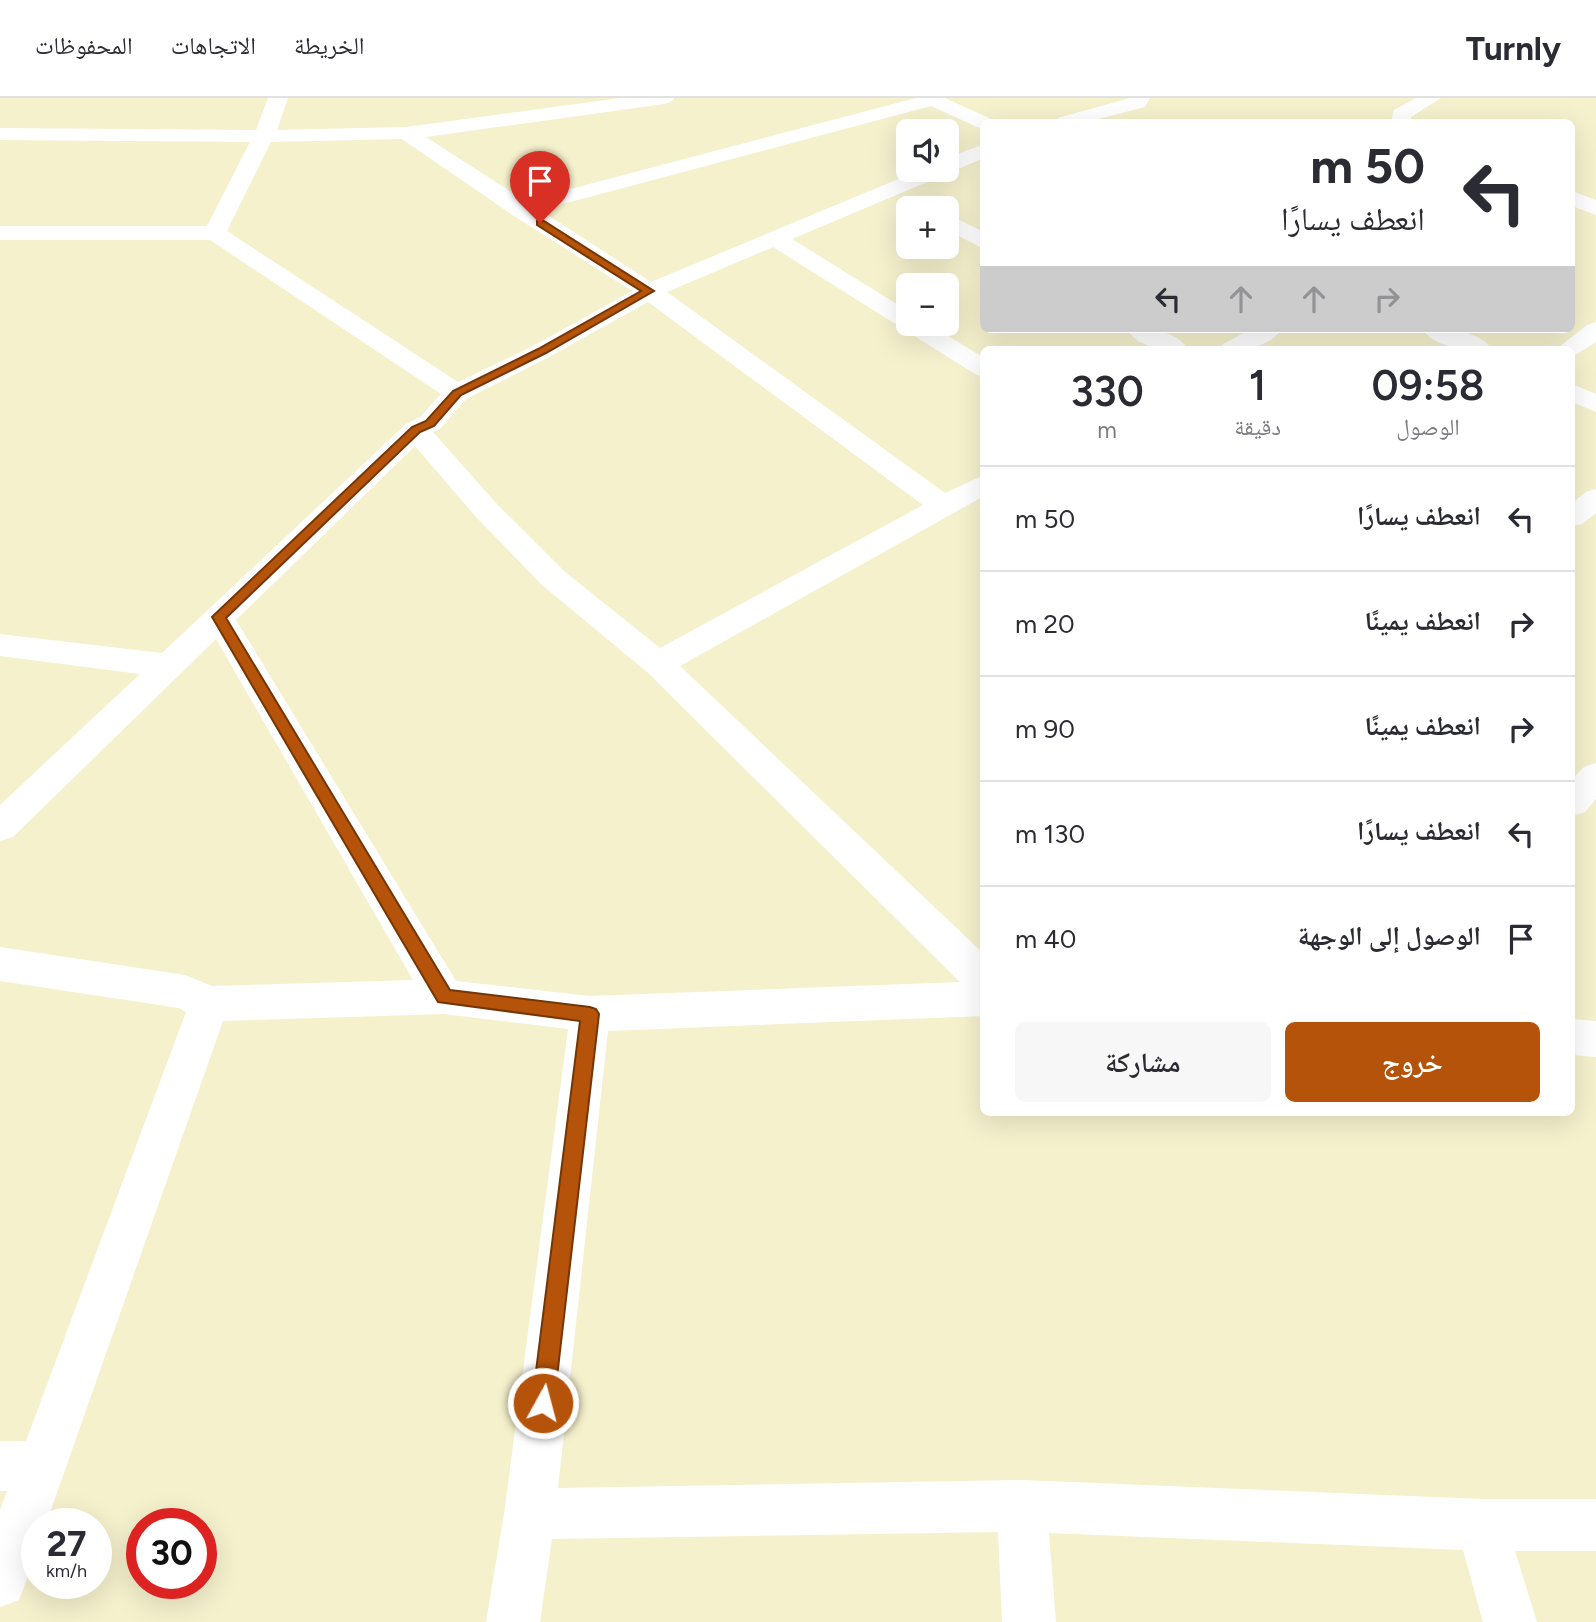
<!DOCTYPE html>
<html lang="ar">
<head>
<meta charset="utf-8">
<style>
	body { margin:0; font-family:Figtree,"Noto Naskh Arabic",sans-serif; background:#f7f7f7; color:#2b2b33; direction:rtl; height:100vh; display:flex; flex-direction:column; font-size:26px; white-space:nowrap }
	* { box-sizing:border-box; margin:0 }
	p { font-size:23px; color:#7c7c81 }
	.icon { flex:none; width:38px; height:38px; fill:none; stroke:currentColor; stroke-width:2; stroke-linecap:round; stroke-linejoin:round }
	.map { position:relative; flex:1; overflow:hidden; direction:ltr }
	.panel { position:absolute; left:980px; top:248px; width:595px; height:770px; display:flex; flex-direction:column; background:#fff; border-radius:10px; box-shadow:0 7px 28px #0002; direction:rtl }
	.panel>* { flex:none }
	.top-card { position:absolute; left:980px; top:21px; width:595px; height:214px; border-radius:10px; box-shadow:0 7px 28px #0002; direction:rtl; background:#fff; color:#2b2b33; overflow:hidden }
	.tools { position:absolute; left:896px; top:21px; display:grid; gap:14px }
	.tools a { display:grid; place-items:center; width:63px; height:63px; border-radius:10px; background:#fff; box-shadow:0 7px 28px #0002; font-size:35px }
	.speed { position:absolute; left:21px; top:1410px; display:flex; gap:14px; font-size:35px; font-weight:700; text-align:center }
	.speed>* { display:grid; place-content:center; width:91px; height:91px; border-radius:50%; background:#fff; box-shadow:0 7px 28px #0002; line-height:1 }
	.speed small { font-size:18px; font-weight:400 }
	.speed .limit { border:10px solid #d22; background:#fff; color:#111 }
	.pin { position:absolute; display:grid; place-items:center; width:60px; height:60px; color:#fff; margin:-72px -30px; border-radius:50% 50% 50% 0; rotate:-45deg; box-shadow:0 0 7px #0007 }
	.pin .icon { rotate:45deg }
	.me { position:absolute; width:77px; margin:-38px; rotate:7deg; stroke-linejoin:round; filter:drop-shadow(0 0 5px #0008) }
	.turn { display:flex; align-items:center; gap:24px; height:147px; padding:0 35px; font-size:32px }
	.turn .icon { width:91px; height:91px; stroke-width:2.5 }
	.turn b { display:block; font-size:49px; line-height:60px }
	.lanes { display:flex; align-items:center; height:66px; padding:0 35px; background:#0003; justify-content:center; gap:35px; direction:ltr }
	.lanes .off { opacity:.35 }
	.eta { display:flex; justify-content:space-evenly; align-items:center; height:119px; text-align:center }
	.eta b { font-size:42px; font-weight:600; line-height:49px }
	.primary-button { display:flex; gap:14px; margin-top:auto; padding:14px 35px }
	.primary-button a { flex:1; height:80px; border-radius:10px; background:#b45309; color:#fff; font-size:28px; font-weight:600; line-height:80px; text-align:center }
	.primary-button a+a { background:#f7f7f7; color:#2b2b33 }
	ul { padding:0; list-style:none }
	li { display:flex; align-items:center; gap:21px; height:105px; padding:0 35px; border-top:2px solid #e1e1e2 }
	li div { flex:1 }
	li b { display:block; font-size:26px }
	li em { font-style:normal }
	header { display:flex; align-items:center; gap:42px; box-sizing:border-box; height:98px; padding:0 35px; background:#fff; border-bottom:2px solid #e1e1e2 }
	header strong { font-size:33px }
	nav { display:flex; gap:38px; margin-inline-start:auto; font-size:24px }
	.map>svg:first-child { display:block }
</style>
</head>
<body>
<header>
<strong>Turnly</strong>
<nav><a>الخريطة</a><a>الاتجاهات</a><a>المحفوظات</a></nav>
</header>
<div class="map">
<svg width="1596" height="1524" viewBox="0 0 1596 1524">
	<rect width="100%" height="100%" fill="#fdfdde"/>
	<path fill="#f5f1cd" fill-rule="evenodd" d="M 0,0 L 1596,0 L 1596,1524 L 0,1524 ZM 984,24 L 1572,24 L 1572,231 L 984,231 ZM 908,33 L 947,33 L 947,72 L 908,72 ZM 908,110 L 947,110 L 947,149 L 908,149 ZM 908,187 L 947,187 L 947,226 L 908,226 ZM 984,252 L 1572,252 L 1572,1015 L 984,1015 ZM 37,1426 L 96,1426 L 96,1486 L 37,1486 ZM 142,1426 L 201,1426 L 201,1486 L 142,1486 Z"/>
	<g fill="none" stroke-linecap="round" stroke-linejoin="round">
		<path fill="#fff" fill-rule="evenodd" d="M 268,0 L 288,0 L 277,32 L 406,29 L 620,0 L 674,0 L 671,4 L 664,6 L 426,39 L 525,103 L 916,0 L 945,0 L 991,21 L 994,24 L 984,24 L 984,31 L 977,29 L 931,8 L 540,112 L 651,184 L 920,72 L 947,72 L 947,60 L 984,46 L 984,60 L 792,141 L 908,213 L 908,226 L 929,226 L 984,260 L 984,279 L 975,276 L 773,149 L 667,194 L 945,395 L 984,377 L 984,398 L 680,568 L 984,856 L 984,918 L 608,933 L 558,1390 L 1022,1382 L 1482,1401 L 1596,1401 L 1596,1453 L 1515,1453 L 1537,1524 L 1483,1524 L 1463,1452 L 1049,1435 L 1056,1524 L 1002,1524 L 998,1434 L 552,1441 L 540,1524 L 486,1524 L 504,1416 L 568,931 L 444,916 L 223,923 L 46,1426 L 37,1426 C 37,1454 29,1476 19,1502 L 0,1509 L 0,1412 L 7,1393 L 0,1393 L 0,1343 L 26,1343 L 186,914 L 179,910 L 0,883 L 0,849 L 185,877 L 212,888 L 413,882 L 216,541 L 13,739 L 0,743 L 0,707 L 140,576 L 0,558 L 0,536 L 162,555 L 406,326 L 420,319 L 441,296 L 210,142 L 0,142 L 0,128 L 207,128 L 250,44 L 0,42 L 0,30 L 256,32 ZM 402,41 L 511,116 L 632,193 L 533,248 L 458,284 L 227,133 L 271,44 ZM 648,204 L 923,407 L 660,550 L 564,473 L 496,405 L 433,334 L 440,331 L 466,301 L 551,258 ZM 415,348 L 476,419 L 542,487 L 647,574 L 960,884 L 590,898 L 456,883 L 236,522 Z
			M 1130,0 L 1150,0 L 1145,9 L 1087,24 L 1055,24 L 1058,20 Z
			M 1416,0 L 1441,0 L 1411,19 L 1411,24 L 1391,24 L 1394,12 Z
			M 1572,93 L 1596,102 L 1596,117 L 1572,108 Z
			M 947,116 L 984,134 L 984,151 L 947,132 Z
			M 1596,224 L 1596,244 L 1572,259 L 1572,252 L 1555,252 L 1587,227 Z
			M 1126,231 C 1149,231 1175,231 1189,252 C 1166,252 1141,252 1126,231 Z
			M 1250,231 L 1282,231 C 1267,252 1241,252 1218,252 L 1222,247 Z
			M 1422,231 C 1445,231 1478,231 1493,252 C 1470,252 1437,252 1422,231 Z
			M 1572,286 L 1596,296 L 1596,314 L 1572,304 Z
			M 1596,391 L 1596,415 L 1582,426 L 1572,428 L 1572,405 L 1586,394 Z
			M 1596,665 L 1596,701 L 1585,714 L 1572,718 L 1572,681 L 1584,669 Z
			M 1572,921 L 1596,923 L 1596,959 L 1572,957 Z"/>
	</g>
	<path fill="#b45309" stroke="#753606" stroke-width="2" d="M 537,123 L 544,123 L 654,193 L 546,255 L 461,297 L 434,328 L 420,334 L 226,520 L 450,892 L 590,909 L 596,911 L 599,916 L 554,1305 L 550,1313 L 543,1316 L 536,1313 L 532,1305 L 580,923 L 438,904 L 212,519 L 412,329 L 426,323 L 453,293 L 538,251 L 641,193 L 537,127 Z"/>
</svg>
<div class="tools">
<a><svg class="icon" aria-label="sound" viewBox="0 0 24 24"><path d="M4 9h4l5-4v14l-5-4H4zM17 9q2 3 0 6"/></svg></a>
<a>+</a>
<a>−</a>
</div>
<div class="speed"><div>27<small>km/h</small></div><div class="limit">30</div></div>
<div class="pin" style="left:540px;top:125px;background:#d93025"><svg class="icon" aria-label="arrive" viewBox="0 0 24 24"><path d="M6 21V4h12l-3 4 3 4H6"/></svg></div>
<svg class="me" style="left:543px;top:1305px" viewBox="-20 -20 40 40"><circle r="17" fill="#b45309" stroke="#fff" stroke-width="3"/><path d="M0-11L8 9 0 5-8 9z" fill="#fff"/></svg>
<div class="top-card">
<div class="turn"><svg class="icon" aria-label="left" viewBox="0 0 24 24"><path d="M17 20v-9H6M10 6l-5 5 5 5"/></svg><div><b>50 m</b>انعطف يسارًا</div></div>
<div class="lanes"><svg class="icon" aria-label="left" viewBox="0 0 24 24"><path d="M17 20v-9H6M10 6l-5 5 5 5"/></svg><svg class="icon off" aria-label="ahead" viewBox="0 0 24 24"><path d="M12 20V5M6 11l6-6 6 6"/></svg><svg class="icon off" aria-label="ahead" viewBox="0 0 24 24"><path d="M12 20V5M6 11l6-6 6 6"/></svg><svg class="icon off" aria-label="right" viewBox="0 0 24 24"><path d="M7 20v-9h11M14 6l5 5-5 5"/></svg></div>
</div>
<section class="panel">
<div class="eta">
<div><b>09:58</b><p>الوصول</p></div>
<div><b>1</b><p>دقيقة</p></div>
<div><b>330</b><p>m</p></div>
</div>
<ul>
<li><svg class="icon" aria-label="left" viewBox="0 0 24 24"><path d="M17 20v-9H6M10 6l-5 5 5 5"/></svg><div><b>انعطف يسارًا</b></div><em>50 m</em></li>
<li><svg class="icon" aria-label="right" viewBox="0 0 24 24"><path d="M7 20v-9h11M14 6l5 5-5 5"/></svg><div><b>انعطف يمينًا</b></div><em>20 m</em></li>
<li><svg class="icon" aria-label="right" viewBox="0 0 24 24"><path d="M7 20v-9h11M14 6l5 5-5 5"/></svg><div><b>انعطف يمينًا</b></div><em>90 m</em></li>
<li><svg class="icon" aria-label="left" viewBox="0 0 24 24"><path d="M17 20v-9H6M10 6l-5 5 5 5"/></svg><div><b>انعطف يسارًا</b></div><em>130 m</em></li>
<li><svg class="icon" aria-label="arrive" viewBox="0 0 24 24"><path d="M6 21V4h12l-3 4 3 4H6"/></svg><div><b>الوصول إلى الوجهة</b></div><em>40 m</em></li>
</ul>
<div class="primary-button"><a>خروج</a><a>مشاركة</a></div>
</section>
</div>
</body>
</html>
